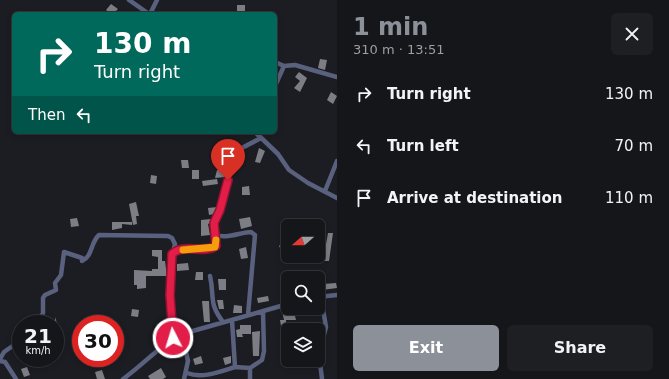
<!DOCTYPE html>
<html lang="en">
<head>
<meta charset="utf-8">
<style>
	body { margin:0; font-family:"DejaVu Sans",sans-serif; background:#1d1f23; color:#f1f3f6; height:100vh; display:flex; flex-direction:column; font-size:15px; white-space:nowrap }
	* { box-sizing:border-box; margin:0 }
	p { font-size:13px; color:#9d9fa2 }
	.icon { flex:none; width:22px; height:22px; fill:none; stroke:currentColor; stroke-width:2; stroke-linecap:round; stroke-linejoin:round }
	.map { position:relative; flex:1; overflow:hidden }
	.sheet { display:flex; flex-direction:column; background:#14161a; width:332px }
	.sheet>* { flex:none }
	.guide { position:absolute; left:12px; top:12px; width:265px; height:122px; border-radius:6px; box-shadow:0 2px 6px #0003,0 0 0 1px #333539; background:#00695c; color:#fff; overflow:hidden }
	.needle { width:26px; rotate:250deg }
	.tools { position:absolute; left:281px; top:219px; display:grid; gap:8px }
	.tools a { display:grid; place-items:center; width:44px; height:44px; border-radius:6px; background:#14161a; box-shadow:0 2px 6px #0003,0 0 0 1px #333539; font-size:20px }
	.speed { position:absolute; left:12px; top:315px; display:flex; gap:8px; font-size:20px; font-weight:700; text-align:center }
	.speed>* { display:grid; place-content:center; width:52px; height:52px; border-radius:50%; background:#14161a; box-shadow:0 2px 6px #0003,0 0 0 1px #333539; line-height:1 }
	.speed small { font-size:10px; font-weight:400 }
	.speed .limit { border:6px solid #d22; background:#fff; color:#111 }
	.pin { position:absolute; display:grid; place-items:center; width:34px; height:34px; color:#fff; margin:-41px -17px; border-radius:50% 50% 50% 0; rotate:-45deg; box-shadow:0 0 4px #0007 }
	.pin .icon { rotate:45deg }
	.me { position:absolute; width:44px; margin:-22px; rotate:355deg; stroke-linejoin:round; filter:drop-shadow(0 0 3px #0008) }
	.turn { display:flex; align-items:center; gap:14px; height:84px; padding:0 16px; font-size:18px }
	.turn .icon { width:52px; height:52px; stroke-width:2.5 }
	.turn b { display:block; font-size:28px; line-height:34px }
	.then { display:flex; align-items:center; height:38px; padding:0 16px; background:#0003; gap:8px; font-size:15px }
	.round { display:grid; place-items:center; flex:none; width:42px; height:42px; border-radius:6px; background:#1d1f23 }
	.headline { display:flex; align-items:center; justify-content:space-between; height:68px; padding:0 16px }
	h1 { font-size:24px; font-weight:800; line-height:30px; color:#8c9099 }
	.action { display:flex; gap:8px; margin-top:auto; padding:8px 16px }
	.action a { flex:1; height:46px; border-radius:6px; background:#8c9099; color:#fff; font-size:16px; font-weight:800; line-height:46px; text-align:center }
	.action a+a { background:#1d1f23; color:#f1f3f6 }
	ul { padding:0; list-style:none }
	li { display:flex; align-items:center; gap:12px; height:52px; padding:0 16px }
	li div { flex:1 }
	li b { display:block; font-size:15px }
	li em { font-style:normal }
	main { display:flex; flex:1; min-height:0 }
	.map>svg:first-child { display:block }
</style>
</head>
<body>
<main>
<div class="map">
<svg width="337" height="379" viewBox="0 0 337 379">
	<rect width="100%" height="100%" fill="#1b1d22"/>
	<path fill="#7d7e85" d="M 111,4 L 118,9 L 116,11 L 121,14 L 112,14 L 106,10 Z
		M 237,5 L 245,5 L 245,12 L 237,12 Z
		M 320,59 L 327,60 L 325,70 L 318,68 Z
		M 299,72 L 307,78 L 300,92 L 294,88 L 300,81 L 295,77 Z
		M 331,92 L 337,96 L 333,104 L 327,100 Z
		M 259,148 L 265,151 L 260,163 L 255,162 Z
		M 181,160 L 188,160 L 189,168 L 182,168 Z
		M 192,170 L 199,170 L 199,179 L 192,179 Z
		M 217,170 L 225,170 L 225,177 L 215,178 Z
		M 151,175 L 157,176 L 156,184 L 150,183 Z
		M 217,179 L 218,184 L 203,186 L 202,181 Z
		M 249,186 L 250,195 L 242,195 L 242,187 Z
		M 136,202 L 139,216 L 136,216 L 137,224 L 133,225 L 129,204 Z
		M 217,207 L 214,214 L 209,215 L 208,208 Z
		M 250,217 L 252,226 L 241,229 L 239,219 Z
		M 77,218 L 79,226 L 71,227 L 70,219 Z
		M 211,219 L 210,223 L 208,224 L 210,235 L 201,236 L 201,220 Z
		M 112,222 L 132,222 L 132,225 L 122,224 L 122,228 L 112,230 Z
		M 283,223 L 287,224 L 287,235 L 283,248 L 279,247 L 283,236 Z
		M 328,233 L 333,233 L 329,261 L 323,261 Z
		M 246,247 L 248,258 L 241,259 L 239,249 Z
		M 152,250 L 162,250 L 162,261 L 165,261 L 167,276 L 146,276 L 146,288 L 137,289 L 137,285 L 134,285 L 134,270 L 152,271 L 152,269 L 158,269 L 158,257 L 152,256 Z
		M 188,263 L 189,270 L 177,271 L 177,264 Z
		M 196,272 L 203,272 L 203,280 L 195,280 Z
		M 218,279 L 226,279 L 226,290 L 219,290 Z
		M 336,283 L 337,288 L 322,290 L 323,284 Z
		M 268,296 L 269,301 L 258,303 L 257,298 Z
		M 217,300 L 223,300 L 224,309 L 219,309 Z
		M 202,301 L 209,301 L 210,322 L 204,322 Z
		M 234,305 L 242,306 L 242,313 L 233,313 Z
		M 297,308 L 314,308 L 314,314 L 295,316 L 296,320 L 286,320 L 286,326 L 281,326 L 280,320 L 284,320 L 282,311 L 297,312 Z
		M 132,309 L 139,310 L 138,317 L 131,316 Z
		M 55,317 L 59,329 L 55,330 L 55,324 L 47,323 L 55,321 Z
		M 240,325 L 251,325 L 251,334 L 242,334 L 243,337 L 237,337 L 236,330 L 240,329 Z
		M 167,329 L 168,336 L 158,337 L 158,330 Z
		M 260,331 L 259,356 L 253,356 L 252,332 Z
		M 201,356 L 203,363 L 195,365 L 193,359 Z
		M 231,356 L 231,363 L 225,365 L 223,358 Z
		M 27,367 L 30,375 L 24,377 L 21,369 Z
		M 161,368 L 166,377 L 163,379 L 150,379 L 148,376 Z
		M 102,370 L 105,379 L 97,379 L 95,372 Z"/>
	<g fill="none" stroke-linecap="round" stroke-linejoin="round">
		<path stroke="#5a617e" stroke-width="4.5" d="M 129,0 L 149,14
			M 150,14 L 157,0
			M 275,62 L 284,66 L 295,65 L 337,77
			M 275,86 L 284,66
			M 255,132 L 278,154 L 289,170 L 308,183 L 337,198
			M 325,191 L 337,161
			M 215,234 C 224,240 241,232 251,232 L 255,235 L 248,315
			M 210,276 C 215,298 208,302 223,322
			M 318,294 L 319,283
			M 318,297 L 337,295
			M 321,297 L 326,327 L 319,354 L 322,379
			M 37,324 L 43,313 L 43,298 L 45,295 L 56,290 L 55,283 L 61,275 L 64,252 L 82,258 L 82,261 C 93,256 90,243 99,235 L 168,236 L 172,238 L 175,244 L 173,252
			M 182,334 L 188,361 L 184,379
			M 173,338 L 170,295 L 172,254 C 182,243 204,254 217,246 L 214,223 L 220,210 L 229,177 L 228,167 L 231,157 L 238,150 L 261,138
			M 0,359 L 4,352 L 21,340
			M 0,361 L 5,362 L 16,379
			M 235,367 L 250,368
			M 187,373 C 202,379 219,372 235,367 L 232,320
			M 123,379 C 143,365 160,345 182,334 L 288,304
			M 250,379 L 250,368 L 262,360 L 264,351 L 263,312"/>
	</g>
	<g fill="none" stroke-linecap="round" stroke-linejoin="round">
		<g stroke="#92132f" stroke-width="10">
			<path id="route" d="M 173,338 L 170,295 L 172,254 C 183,243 204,254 216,246 L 214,223 L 220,210 L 228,180"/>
		</g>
		<use href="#route" stroke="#e11d48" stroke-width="7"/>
		<path stroke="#f59e0b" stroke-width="7" d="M 183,250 L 215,247 L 216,240"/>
	</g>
</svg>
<div class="tools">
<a><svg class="needle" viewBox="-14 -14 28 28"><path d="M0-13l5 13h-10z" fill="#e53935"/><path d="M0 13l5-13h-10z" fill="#9d9fa2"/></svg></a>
<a><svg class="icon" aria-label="search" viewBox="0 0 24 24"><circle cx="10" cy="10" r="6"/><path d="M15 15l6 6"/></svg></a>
<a><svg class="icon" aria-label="layers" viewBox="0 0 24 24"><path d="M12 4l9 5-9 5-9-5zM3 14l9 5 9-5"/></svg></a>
</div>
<div class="speed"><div>21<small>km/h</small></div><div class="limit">30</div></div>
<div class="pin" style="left:228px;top:180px;background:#d93025"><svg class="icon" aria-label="arrive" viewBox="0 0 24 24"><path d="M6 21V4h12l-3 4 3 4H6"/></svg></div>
<svg class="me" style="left:173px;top:338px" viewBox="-20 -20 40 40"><circle r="17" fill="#e11d48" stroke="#fff" stroke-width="3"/><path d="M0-11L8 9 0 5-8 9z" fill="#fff"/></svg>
<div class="guide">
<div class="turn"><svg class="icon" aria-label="right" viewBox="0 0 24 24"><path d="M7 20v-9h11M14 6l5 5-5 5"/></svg><div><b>130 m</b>Turn right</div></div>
<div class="then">Then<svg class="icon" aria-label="left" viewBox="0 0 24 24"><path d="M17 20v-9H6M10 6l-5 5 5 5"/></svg></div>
</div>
</div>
<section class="sheet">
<div class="headline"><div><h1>1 min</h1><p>310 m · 13:51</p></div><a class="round"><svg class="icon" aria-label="close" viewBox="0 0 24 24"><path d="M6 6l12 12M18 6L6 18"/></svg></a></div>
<ul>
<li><svg class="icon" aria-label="right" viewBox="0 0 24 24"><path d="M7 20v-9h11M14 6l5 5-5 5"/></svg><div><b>Turn right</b></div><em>130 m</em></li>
<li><svg class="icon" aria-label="left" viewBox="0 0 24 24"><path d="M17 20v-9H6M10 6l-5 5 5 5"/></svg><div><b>Turn left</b></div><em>70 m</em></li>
<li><svg class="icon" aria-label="arrive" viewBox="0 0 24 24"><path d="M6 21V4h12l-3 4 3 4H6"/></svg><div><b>Arrive at destination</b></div><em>110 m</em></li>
</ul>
<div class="action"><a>Exit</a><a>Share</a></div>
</section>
</main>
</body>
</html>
